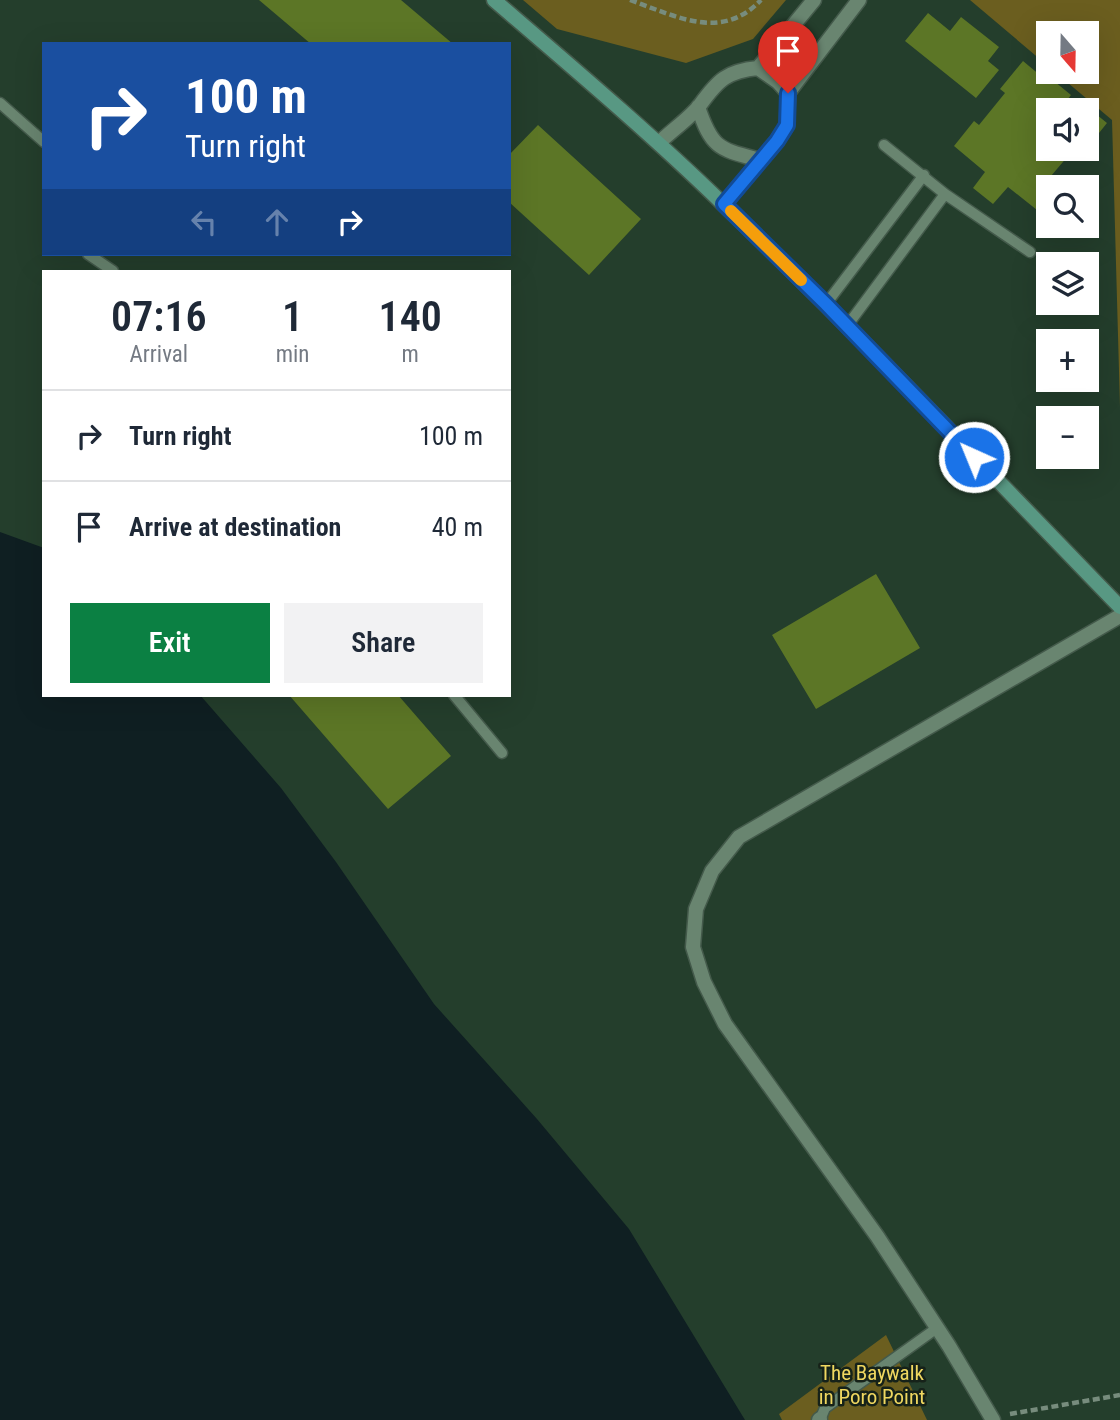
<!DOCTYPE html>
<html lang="en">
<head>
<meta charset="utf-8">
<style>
	body { margin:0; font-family:"Roboto Condensed",sans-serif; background:#f2f2f3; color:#1f2937; height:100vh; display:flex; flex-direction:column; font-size:26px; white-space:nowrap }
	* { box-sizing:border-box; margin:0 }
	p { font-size:23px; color:#747a83 }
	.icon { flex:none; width:38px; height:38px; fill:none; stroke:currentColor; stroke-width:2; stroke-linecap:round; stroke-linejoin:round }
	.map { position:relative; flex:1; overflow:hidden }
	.details { position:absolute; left:42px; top:270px; width:469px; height:427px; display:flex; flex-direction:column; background:#fff; border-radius:0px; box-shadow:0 7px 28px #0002 }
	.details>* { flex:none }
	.top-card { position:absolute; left:42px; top:42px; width:469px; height:214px; border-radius:0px; box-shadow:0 7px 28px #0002; background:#1a4fa0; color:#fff; overflow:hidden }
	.needle { width:46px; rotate:160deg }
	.tools { position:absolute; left:1036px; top:21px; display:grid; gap:14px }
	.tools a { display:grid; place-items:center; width:63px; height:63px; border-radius:0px; background:#fff; box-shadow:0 7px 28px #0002; font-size:35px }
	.pin { position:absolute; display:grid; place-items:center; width:60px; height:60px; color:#fff; margin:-72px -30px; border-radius:50% 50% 50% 0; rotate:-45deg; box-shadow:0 0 7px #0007 }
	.pin .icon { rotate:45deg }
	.me { position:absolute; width:77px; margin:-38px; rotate:316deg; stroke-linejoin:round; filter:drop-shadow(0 0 5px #0008) }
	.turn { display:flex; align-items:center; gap:24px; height:147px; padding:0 28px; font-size:32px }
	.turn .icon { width:91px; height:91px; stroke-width:2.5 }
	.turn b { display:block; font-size:49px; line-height:60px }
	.lanes { display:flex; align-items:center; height:66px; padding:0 28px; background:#0003; justify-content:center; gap:35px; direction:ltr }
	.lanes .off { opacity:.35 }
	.eta { display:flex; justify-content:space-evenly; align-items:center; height:119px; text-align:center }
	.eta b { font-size:42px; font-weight:600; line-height:49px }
	.button { display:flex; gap:14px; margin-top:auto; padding:14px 28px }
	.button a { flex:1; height:80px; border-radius:0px; background:#0b8043; color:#fff; font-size:28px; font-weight:600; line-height:80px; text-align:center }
	.button a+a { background:#f2f2f3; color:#1f2937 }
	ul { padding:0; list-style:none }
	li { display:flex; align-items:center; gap:21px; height:91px; padding:0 28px; border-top:2px solid #e0e1e3 }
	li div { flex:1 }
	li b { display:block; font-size:26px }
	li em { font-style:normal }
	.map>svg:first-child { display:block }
</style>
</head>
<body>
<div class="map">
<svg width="1120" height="1420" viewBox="0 0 1120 1420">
	<rect width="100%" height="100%" fill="#243e2c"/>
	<path fill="#6b5e1f" d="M 523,0 L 786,0 L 753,39 L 686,63 L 557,29 Z
		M 970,0 L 1120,0 L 1120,407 L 1112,120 L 1055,72 L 1087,72 L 1087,33 L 1048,33 L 1048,66 Z
		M 886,1335 L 927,1420 L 782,1420 L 779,1414 Z"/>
	<path fill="#0f1f22" d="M 0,532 L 44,548 L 44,695 L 200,695 L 281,788 L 336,862 L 434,1004 L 537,1119 L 629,1229 L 745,1420 L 0,1420 Z"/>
	<path fill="#5c7626" d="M 259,0 L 401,0 L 453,44 L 311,44 Z
		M 928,13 L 950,31 L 961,17 L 999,47 L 988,61 L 999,70 L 976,98 L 905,41 Z
		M 1023,61 L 1047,81 L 1049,77 L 1071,95 L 1065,103 L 1074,110 L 1048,110 L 1048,149 L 1074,149 L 1051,176 L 1059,183 L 1055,187 L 1048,187 L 1048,196 L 1037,210 L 1008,187 L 993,204 L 973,188 L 985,172 L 954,146 L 974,121 L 979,125 L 1005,93 L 1000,89 Z
		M 1081,102 L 1107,123 L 1087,148 L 1087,110 L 1074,110 Z
		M 538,125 L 641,219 L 589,275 L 509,202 L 509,155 Z
		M 876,574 L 920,648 L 816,709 L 772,635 Z
		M 289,695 L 398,695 L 451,756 L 388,809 Z"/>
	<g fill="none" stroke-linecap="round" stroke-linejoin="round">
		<g stroke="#445a4b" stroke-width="13">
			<path id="lane" d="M 0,103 L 44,142
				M 884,145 L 945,194 L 1030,252
				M 88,254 L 113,271
				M 826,304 L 924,175
				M 847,326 L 945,194
				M 454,695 L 502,753
				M 820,1420 L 825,1408 L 937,1328"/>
		</g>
		<g stroke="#445a4b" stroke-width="17">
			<path id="street" d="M 758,68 L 778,82 L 788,93
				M 698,107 C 712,149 719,149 760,160
				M 659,143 C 671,131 690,118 700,105 C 718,80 727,71 758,68 L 814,0
				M 724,204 L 777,141 L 787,125 L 788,93 L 859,0
				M 819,1420 L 820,1419
				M 993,1420 L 949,1346 L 877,1236 L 725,1024 L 704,982 L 693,947 L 696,909 L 712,871 L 739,837 L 1120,616"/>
		</g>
		<g stroke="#445a4b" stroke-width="17">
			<path id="secondary" d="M 494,0 C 572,67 650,133 723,204 C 859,334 989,472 1120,607"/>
		</g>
		<path stroke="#778c7d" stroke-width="4.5" stroke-dasharray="7 3.5" stroke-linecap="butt" d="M 630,0 C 676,16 721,42 761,0
			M 1010,1414 L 1120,1395"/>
		<use href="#lane" stroke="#698570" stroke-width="10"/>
		<use href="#street" stroke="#698570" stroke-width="14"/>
		<use href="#secondary" stroke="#589883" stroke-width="14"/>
	</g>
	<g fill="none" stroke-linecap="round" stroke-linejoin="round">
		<g stroke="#114b97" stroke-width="18">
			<path id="route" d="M 788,93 L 787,125 L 777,141 L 724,204 L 826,304 L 974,457"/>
		</g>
		<use href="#route" stroke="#1a73e8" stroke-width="12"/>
		<path stroke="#f59e0b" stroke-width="12" d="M 731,211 L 801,280"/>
	</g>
	<g text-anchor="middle" stroke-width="5" stroke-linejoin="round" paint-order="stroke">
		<g font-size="21" fill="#efd760" stroke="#162219">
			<text x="872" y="1380">The Baywalk<tspan x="872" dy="24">in Poro Point</tspan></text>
		</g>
	</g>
</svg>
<div class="tools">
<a><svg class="needle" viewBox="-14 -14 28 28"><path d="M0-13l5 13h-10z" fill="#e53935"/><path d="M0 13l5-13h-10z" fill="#747a83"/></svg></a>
<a><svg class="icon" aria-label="sound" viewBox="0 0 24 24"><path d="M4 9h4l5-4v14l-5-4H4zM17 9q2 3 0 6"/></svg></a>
<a><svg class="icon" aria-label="search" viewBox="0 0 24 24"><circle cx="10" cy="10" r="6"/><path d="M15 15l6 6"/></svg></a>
<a><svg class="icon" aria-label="layers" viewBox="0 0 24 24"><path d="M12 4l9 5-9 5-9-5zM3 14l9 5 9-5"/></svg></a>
<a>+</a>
<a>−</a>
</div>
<div class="pin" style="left:788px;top:93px;background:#d93025"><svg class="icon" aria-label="arrive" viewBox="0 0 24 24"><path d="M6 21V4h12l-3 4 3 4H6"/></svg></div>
<svg class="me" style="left:974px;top:457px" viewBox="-20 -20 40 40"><circle r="17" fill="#1a73e8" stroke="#fff" stroke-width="3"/><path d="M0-11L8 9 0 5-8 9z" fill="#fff"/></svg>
<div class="top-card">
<div class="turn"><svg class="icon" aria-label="right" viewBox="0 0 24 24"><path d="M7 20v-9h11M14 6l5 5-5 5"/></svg><div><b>100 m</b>Turn right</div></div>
<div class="lanes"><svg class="icon off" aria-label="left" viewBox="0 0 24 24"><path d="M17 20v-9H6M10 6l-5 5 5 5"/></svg><svg class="icon off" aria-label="ahead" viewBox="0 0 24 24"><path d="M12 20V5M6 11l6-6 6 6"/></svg><svg class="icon" aria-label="right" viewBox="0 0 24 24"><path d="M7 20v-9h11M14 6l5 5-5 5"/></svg></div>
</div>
<section class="details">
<div class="eta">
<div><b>07:16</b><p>Arrival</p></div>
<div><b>1</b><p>min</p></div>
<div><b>140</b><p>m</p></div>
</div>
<ul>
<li><svg class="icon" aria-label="right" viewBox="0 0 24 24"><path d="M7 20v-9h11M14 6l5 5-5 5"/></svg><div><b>Turn right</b></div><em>100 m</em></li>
<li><svg class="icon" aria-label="arrive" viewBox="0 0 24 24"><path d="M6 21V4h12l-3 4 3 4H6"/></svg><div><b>Arrive at destination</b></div><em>40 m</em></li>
</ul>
<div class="button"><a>Exit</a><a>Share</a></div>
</section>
</div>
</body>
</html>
